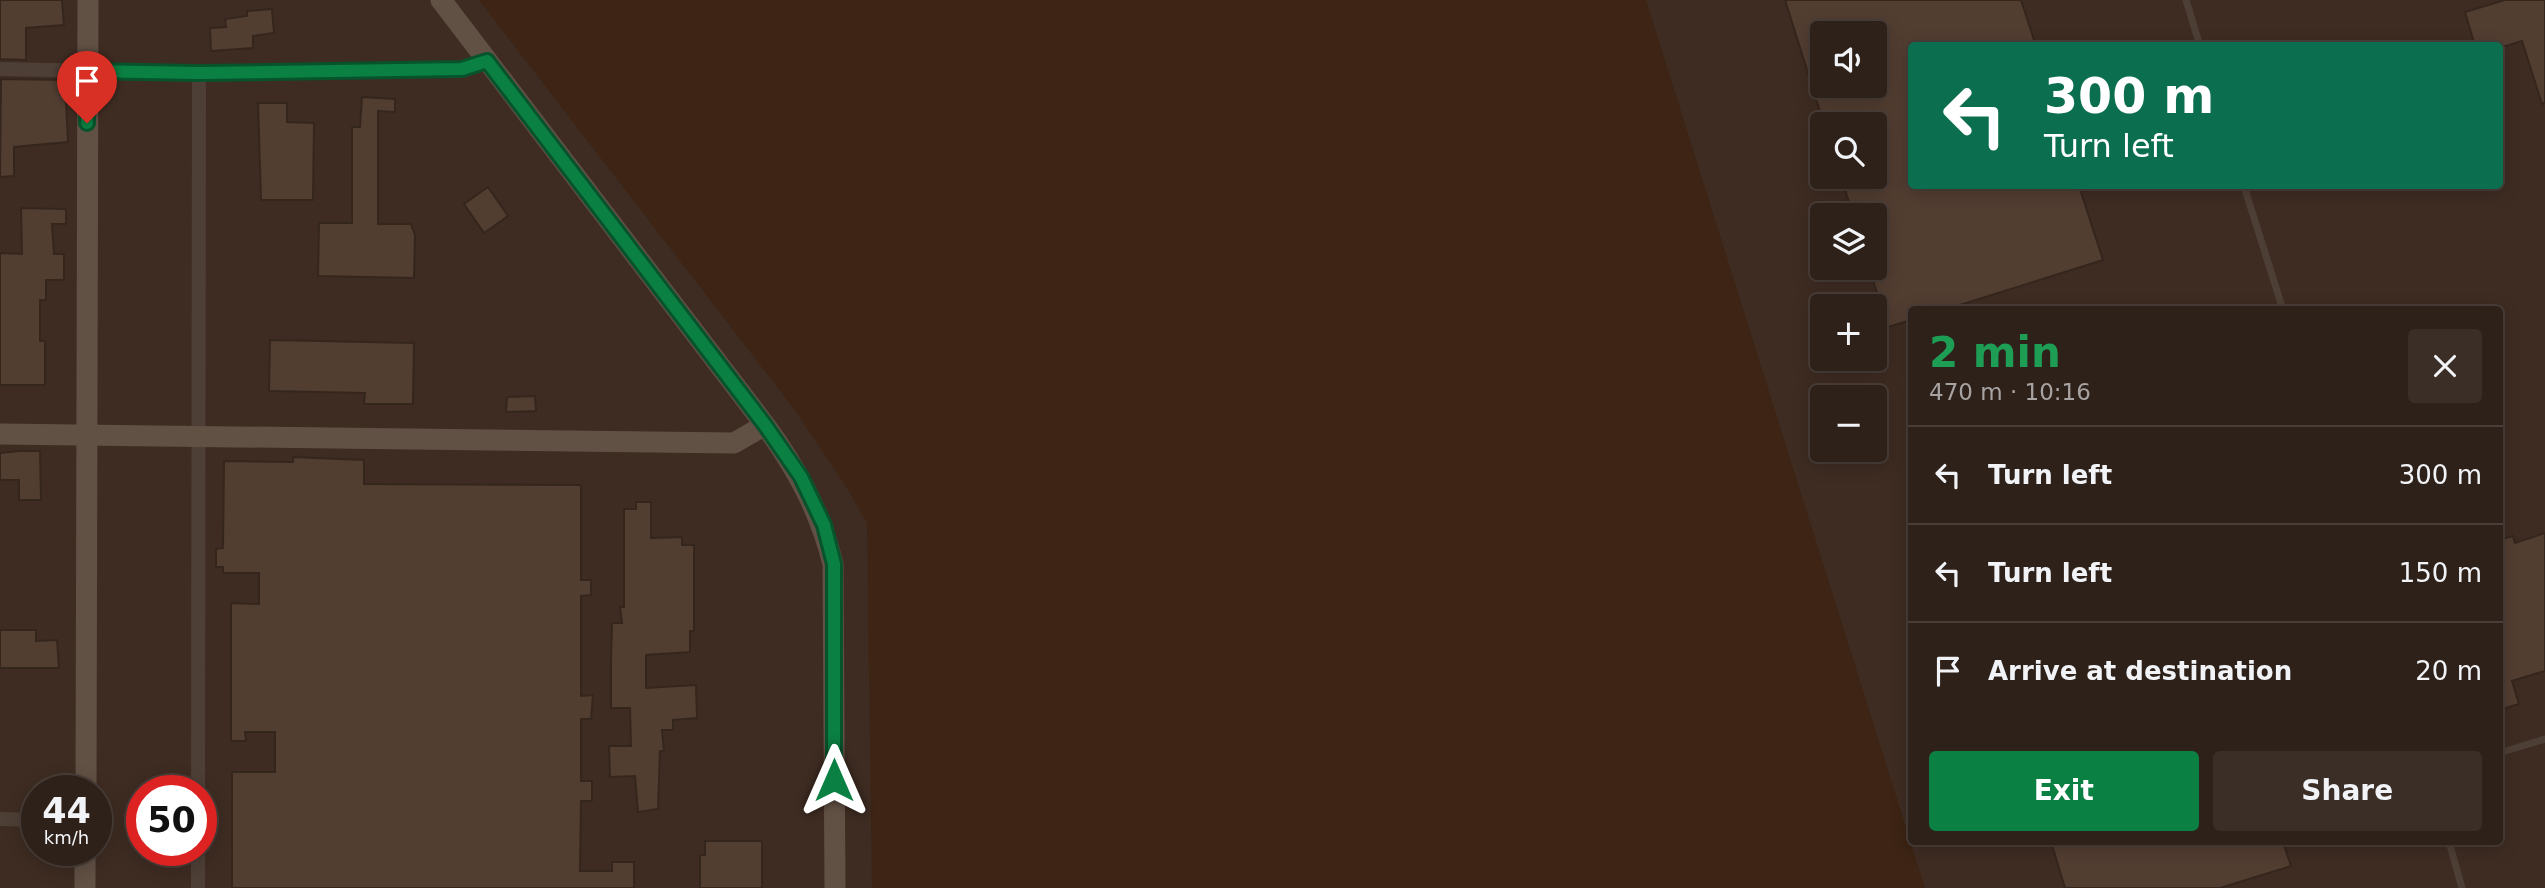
<!DOCTYPE html>
<html lang="en">
<head>
<meta charset="utf-8">
<style>
	body { margin:0; font-family:"DejaVu Sans",sans-serif; background:#3a2e27; color:#f1f3f6; height:100vh; display:flex; flex-direction:column; font-size:26px; white-space:nowrap }
	* { box-sizing:border-box; margin:0 }
	p { font-size:23px; color:#a7a3a2 }
	.icon { flex:none; width:38px; height:38px; fill:none; stroke:currentColor; stroke-width:2; stroke-linecap:round; stroke-linejoin:round }
	.map { position:relative; flex:1; overflow:hidden }
	.sheet { position:absolute; left:1908px; top:306px; width:595px; height:539px; display:flex; flex-direction:column; background:#2e211a; border-radius:7px; box-shadow:0 4px 18px #0003,0 0 0 2px #493e39 }
	.sheet>* { flex:none }
	.banner { position:absolute; left:1908px; top:42px; width:595px; height:147px; border-radius:7px; box-shadow:0 4px 18px #0003,0 0 0 2px #493e39; background:#0b6e4f; color:#fff; overflow:hidden }
	.controls { position:absolute; left:1810px; top:21px; display:grid; gap:14px }
	.controls a { display:grid; place-items:center; width:77px; height:77px; border-radius:7px; background:#2e211a; box-shadow:0 4px 18px #0003,0 0 0 2px #493e39; font-size:35px }
	.speed { position:absolute; left:21px; top:775px; display:flex; gap:14px; font-size:35px; font-weight:700; text-align:center }
	.speed>* { display:grid; place-content:center; width:91px; height:91px; border-radius:50%; background:#2e211a; box-shadow:0 4px 18px #0003,0 0 0 2px #493e39; line-height:1 }
	.speed small { font-size:18px; font-weight:400 }
	.speed .limit { border:10px solid #d22; background:#fff; color:#111 }
	.pin { position:absolute; display:grid; place-items:center; width:60px; height:60px; color:#fff; margin:-72px -30px; border-radius:50% 50% 50% 0; rotate:-45deg; box-shadow:0 0 7px #0007 }
	.pin .icon { rotate:45deg }
	.me { position:absolute; width:77px; margin:-38px; rotate:0deg; stroke-linejoin:round; filter:drop-shadow(0 0 5px #0008) }
	.turn { display:flex; align-items:center; gap:24px; height:147px; padding:0 21px; font-size:32px }
	.turn .icon { width:91px; height:91px; stroke-width:2.5 }
	.turn b { display:block; font-size:49px; line-height:60px }
	.round { display:grid; place-items:center; flex:none; width:74px; height:74px; border-radius:7px; background:#3a2e27 }
	.summary { display:flex; align-items:center; justify-content:space-between; height:119px; padding:0 21px }
	h1 { font-size:42px; font-weight:700; line-height:52px; color:#1e9e55 }
	.button { display:flex; gap:14px; margin-top:auto; padding:14px 21px }
	.button a { flex:1; height:80px; border-radius:7px; background:#0b8043; color:#fff; font-size:28px; font-weight:700; line-height:80px; text-align:center }
	.button a+a { background:#3a2e27; color:#f1f3f6 }
	ul { padding:0; list-style:none }
	li { display:flex; align-items:center; gap:21px; height:98px; padding:0 21px; border-top:2px solid #493e39 }
	li div { flex:1 }
	li b { display:block; font-size:26px }
	li em { font-style:normal }
	.map>svg:first-child { display:block }
</style>
</head>
<body>
<div class="map">
<svg width="2545" height="888" viewBox="0 0 2545 888">
	<rect width="100%" height="100%" fill="#3e2c22"/>
	<path fill="#3d2414" d="M 479,0 L 1646,0 L 1925,888 L 872,888 L 867,523 L 844,483 L 791,405 Z"/>
	<path fill="#523d31" stroke="#35261d" stroke-width="2" fill-rule="evenodd" d="M 0,0 L 62,0 L 64,25 L 26,28 L 26,60 L 0,59 Z
		M 1785,0 L 2021,0 L 2036,46 L 1911,46 L 1911,186 L 2079,186 L 2103,260 L 1944,310 L 1911,310 L 1911,320 L 1888,327 L 1869,268 L 1874,268 L 1874,215 L 1853,215 L 1841,177 L 1874,177 L 1874,124 L 1824,124 ZM 1822,33 L 1874,33 L 1874,86 L 1822,86 Z
		M 2505,0 L 2545,0 L 2545,103 L 2542,104 L 2522,41 L 2506,46 L 2475,46 L 2465,12 Z
		M 272,9 L 274,33 L 253,36 L 253,48 L 211,51 L 210,28 L 226,27 L 225,19 L 247,16 L 247,11 Z
		M 1,79 L 65,80 L 68,142 L 14,147 L 14,176 L 0,177 Z
		M 362,97 L 395,99 L 395,112 L 378,111 L 378,224 L 411,224 L 415,235 L 414,278 L 318,276 L 319,223 L 352,223 L 352,127 L 360,127 Z
		M 258,103 L 287,103 L 287,122 L 314,123 L 313,200 L 261,200 Z
		M 488,187 L 508,216 L 484,233 L 464,204 Z
		M 21,208 L 66,209 L 66,224 L 52,224 L 54,254 L 64,254 L 64,280 L 46,280 L 46,300 L 40,300 L 40,341 L 45,341 L 45,385 L 0,385 L 0,253 L 22,254 Z
		M 270,340 L 414,343 L 413,404 L 364,404 L 365,393 L 269,391 Z
		M 535,396 L 536,411 L 506,412 L 507,397 Z
		M 19,451 L 40,451 L 41,500 L 19,500 L 19,480 L 0,480 L 0,453 Z
		M 293,457 L 364,460 L 364,484 L 581,485 L 581,580 L 591,580 L 591,595 L 581,596 L 581,696 L 593,695 L 591,719 L 581,719 L 581,781 L 592,781 L 592,801 L 581,801 L 580,871 L 612,871 L 612,862 L 634,862 L 634,888 L 232,888 L 232,772 L 275,772 L 275,732 L 245,732 L 246,741 L 231,741 L 231,603 L 259,604 L 259,573 L 223,573 L 223,567 L 216,567 L 216,549 L 223,548 L 224,461 L 293,462 Z
		M 636,502 L 651,502 L 651,538 L 682,537 L 682,545 L 694,545 L 694,631 L 690,631 L 690,652 L 646,655 L 646,688 L 696,685 L 697,718 L 673,720 L 673,730 L 662,730 L 664,751 L 660,751 L 658,809 L 638,812 L 635,776 L 610,777 L 609,746 L 631,746 L 630,708 L 611,708 L 611,662 L 612,623 L 622,623 L 620,607 L 624,607 L 624,509 L 636,509 Z
		M 2545,533 L 2545,671 L 2512,681 L 2519,704 L 2499,710 L 2499,540 L 2513,536 L 2515,543 Z
		M 0,630 L 36,630 L 36,641 L 57,640 L 59,668 L 0,668 Z
		M 705,841 L 762,841 L 762,888 L 700,888 L 700,855 L 705,855 Z
		M 2051,842 L 2283,842 L 2291,866 L 2220,888 L 2065,888 Z"/>
	<g fill="none" stroke-linecap="round" stroke-linejoin="round">
		<path stroke="#4e3f36" stroke-width="7" d="M 2186,0 L 2200,46
			M 2244,186 L 2283,310
			M 2499,753 L 2545,739
			M 2449,842 L 2462,888"/>
		<path stroke="#4e3f36" stroke-width="14" d="M 0,69 L 199,73 L 462,69 L 487,61
			M 198,791 L 199,73
			M 0,819 L 37,820
			M 198,888 L 198,850"/>
		<path stroke="#615044" stroke-width="21" d="M 441,0 L 765,425 C 797,469 820,511 833,564 L 835,888
			M 0,434 L 734,443 L 765,425
			M 86,791 L 88,0
			M 85,888 L 85,850"/>
	</g>
	<g fill="none" stroke-linecap="round" stroke-linejoin="round">
		<g stroke="#07532c" stroke-width="18">
			<path id="route" d="M 87,123 L 87,71 L 199,73 L 462,69 L 487,61 L 765,425 L 801,477 L 824,525 L 834,564 L 834,780"/>
		</g>
		<use href="#route" stroke="#0b8043" stroke-width="12"/>
	</g>
</svg>
<div class="controls">
<a><svg class="icon" aria-label="sound" viewBox="0 0 24 24"><path d="M4 9h4l5-4v14l-5-4H4zM17 9q2 3 0 6"/></svg></a>
<a><svg class="icon" aria-label="search" viewBox="0 0 24 24"><circle cx="10" cy="10" r="6"/><path d="M15 15l6 6"/></svg></a>
<a><svg class="icon" aria-label="layers" viewBox="0 0 24 24"><path d="M12 4l9 5-9 5-9-5zM3 14l9 5 9-5"/></svg></a>
<a>+</a>
<a>−</a>
</div>
<div class="speed"><div>44<small>km/h</small></div><div class="limit">50</div></div>
<div class="pin" style="left:87px;top:123px;background:#d93025"><svg class="icon" aria-label="arrive" viewBox="0 0 24 24"><path d="M6 21V4h12l-3 4 3 4H6"/></svg></div>
<svg class="me" style="left:834px;top:780px" viewBox="-20 -20 40 40"><path d="M0-17L14 15 0 8-14 15z" fill="#0b8043" stroke="#fff" stroke-width="4"/></svg>
<div class="banner">
<div class="turn"><svg class="icon" aria-label="left" viewBox="0 0 24 24"><path d="M17 20v-9H6M10 6l-5 5 5 5"/></svg><div><b>300 m</b>Turn left</div></div>
</div>
<section class="sheet">
<div class="summary"><div><h1>2 min</h1><p>470 m · 10:16</p></div><a class="round"><svg class="icon" aria-label="close" viewBox="0 0 24 24"><path d="M6 6l12 12M18 6L6 18"/></svg></a></div>
<ul>
<li><svg class="icon" aria-label="left" viewBox="0 0 24 24"><path d="M17 20v-9H6M10 6l-5 5 5 5"/></svg><div><b>Turn left</b></div><em>300 m</em></li>
<li><svg class="icon" aria-label="left" viewBox="0 0 24 24"><path d="M17 20v-9H6M10 6l-5 5 5 5"/></svg><div><b>Turn left</b></div><em>150 m</em></li>
<li><svg class="icon" aria-label="arrive" viewBox="0 0 24 24"><path d="M6 21V4h12l-3 4 3 4H6"/></svg><div><b>Arrive at destination</b></div><em>20 m</em></li>
</ul>
<div class="button"><a>Exit</a><a>Share</a></div>
</section>
</div>
</body>
</html>
